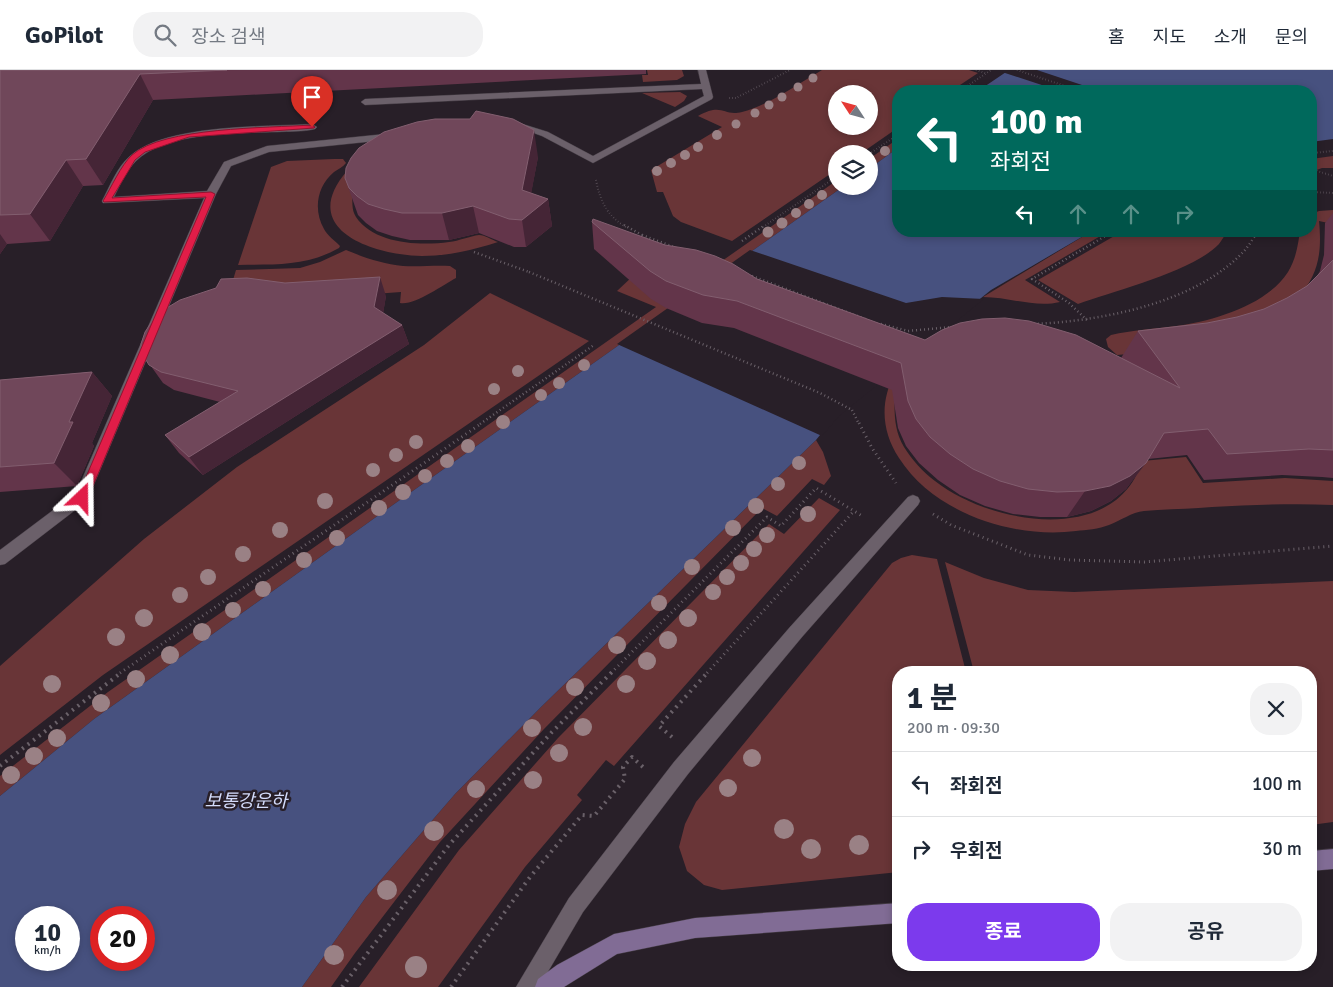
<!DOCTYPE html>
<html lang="ko">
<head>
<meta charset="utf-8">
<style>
	body { margin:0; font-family:Signika,"Noto Sans KR",sans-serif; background:#f2f2f3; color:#1f2937; height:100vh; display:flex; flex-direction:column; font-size:19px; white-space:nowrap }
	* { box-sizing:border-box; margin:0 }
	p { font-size:16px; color:#747a83 }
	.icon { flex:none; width:28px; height:28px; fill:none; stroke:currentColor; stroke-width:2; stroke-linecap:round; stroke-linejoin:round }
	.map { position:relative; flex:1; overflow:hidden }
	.drawer { position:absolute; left:892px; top:596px; width:425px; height:305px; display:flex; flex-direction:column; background:#fff; border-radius:20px; box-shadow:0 2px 8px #0003 }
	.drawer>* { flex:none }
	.top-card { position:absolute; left:892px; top:15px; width:425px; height:152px; border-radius:20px; box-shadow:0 2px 8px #0003; background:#00695c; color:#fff; overflow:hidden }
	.needle { width:32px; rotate:306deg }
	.controls { position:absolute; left:828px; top:15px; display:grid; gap:10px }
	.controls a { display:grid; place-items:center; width:50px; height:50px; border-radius:50%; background:#fff; box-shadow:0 2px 8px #0003; font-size:25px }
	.speed { position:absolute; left:15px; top:836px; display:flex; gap:10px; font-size:25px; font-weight:700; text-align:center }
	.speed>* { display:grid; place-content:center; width:65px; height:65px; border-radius:50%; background:#fff; box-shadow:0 2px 8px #0003; line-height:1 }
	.speed small { font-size:12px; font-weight:400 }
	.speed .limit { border:8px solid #d22; background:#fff; color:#111 }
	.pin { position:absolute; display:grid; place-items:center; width:42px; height:42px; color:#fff; margin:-51px -21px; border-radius:50% 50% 50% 0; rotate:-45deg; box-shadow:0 0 5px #0007 }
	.pin .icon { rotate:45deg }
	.me { position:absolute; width:55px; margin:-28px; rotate:23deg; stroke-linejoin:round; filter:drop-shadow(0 0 4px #0008) }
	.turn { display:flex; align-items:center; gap:18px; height:105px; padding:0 15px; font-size:22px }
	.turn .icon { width:65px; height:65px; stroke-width:2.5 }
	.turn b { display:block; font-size:35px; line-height:42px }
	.lanes { display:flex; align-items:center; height:48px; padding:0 15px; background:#0003; justify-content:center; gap:25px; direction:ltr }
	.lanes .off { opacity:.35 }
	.round { display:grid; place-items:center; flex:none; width:52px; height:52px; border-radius:20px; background:#f2f2f3 }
	.overview { display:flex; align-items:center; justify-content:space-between; height:85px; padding:0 15px }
	h1 { font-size:30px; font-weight:700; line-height:38px }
	.action { display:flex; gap:10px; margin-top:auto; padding:10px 15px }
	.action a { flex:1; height:58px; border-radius:20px; background:#7c3aed; color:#fff; font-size:20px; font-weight:700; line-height:58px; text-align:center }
	.action a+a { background:#f2f2f3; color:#1f2937 }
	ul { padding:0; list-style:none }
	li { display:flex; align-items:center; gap:15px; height:65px; padding:0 15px; border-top:1px solid #e0e1e3 }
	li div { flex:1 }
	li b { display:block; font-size:19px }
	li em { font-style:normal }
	header { display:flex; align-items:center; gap:30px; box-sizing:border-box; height:70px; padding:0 25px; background:#fff; border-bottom:1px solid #e0e1e3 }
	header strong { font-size:24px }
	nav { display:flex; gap:28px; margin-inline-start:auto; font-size:18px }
	.search { width:350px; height:45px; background:#f2f2f3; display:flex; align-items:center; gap:12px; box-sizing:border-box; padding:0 18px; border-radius:20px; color:#747a83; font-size:19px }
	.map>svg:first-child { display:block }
</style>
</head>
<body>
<header>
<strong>GoPilot</strong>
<div class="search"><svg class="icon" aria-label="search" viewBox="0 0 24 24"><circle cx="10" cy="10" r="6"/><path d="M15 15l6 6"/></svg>장소 검색</div>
<nav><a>홈</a><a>지도</a><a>소개</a><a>문의</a></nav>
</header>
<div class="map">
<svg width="1333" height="917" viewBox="0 0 1333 917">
	<rect width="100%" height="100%" fill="#281f28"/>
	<path fill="#693537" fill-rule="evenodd" d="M 647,0 L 682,0 L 684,6 L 677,10 L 643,12 L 642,5 L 648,5 Z
		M 822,0 L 969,0 L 978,3 L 951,21 L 899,21 L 899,57 L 860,84 L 836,84 L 836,100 L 732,171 L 681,152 L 673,146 L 663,122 L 657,122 L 651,100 L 722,57 L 698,46 C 723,32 723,47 742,42 C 769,35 798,14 822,0 ZM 836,24 L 869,24 L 869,56 L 836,56 Z
		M 680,22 L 687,26 L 684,31 L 675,37 L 642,23 Z
		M 899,68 L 899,77 L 869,99 L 869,89 Z
		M 1333,86 L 1333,98 L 1322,98 L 1311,102 L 1311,89 Z
		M 334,89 L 343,89 L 346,93 C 343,97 338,99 334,102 C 317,116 313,140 324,159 C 327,165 335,171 340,176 L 339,178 C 305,197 275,194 238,195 L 271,97 L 287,91 Z
		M 347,101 C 348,109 351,117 352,124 C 353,132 351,139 356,147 C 374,174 420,176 449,172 C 459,171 470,166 479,165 C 485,165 492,170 498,172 C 473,180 448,186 422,186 C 374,185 296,160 347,101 Z
		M 836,111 L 836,116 L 844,116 L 390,437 L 94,649 L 0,726 L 0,706 L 108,622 L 656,237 L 617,221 L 651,189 L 692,212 Z
		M 1333,140 L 1333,154 L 1319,151 C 1322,183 1319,204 1297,229 L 1150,282 L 1117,285 L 1108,277 L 1106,269 L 1111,265 C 1132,260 1155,259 1176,256 C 1213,251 1267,235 1288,202 C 1296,189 1298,175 1300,161 L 1311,161 L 1311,144 L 1319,141 Z
		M 1092,161 L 1109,161 L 1025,210 L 1060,232 C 1035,238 1009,227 983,227 Z
		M 1123,161 L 1227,161 C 1225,165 1222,170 1219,174 C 1194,201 1114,221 1078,234 L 1038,210 Z
		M 346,180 C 365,188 383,194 403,196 C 419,197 435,195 450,196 L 456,200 L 456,208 C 443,215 414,236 400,233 L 401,222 L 293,230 L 230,220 L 236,200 L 300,198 L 320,192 Z
		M 490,223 L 589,271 L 103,605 L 0,685 L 0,596 L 144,469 L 237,397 L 424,275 Z
		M 895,303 C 896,328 890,354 904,377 C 912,390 923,402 935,411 C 989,454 1116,477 1142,391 L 1186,387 L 1203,413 L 1285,408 L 1333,411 L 1333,435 C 1292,433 1253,435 1212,437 C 1190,439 1167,439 1144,441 C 1132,442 1120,451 1109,455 C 1099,459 1086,460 1076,461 C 1013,469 934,443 899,388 C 881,361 880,331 895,303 Z
		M 816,370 L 823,382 L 831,406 L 824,415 L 812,409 L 777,446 L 762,438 L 544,659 L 440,772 L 355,883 L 331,917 L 302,917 L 366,827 L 455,724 L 541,637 Z
		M 819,428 L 840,440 L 614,696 L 606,690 L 577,725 L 582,730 L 525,797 L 438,917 L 359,917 L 459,780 L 558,668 L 769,454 L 784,464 Z
		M 912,485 L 937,489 L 966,602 L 899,602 L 899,802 L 722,820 L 704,815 L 687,801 L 679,777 L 685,754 L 696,732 L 892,493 L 901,488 Z
		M 945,492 L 984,508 L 1028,520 L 1074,522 L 1333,511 L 1333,752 L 1311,755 L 1311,602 L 974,602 Z"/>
	<path fill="#47517f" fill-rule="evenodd" d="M 1009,0 L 1333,0 L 1333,69 L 1311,72 L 1311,21 L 978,21 Z
		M 899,77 L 899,161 L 1092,161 L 991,220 L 837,344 L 816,370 L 541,637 L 455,724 L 366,827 L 302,917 L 0,917 L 0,726 L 94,649 L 390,437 L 844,116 L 869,116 L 869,99 ZM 26,848 L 69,848 L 69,890 L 26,890 ZM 101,848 L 144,848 L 144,890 L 101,890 Z"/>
	<path fill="#281f28" d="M 1004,0 L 1037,0 L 1100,21 L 1060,21 L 1002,2 Z
		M 750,180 L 906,233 L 942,227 L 984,229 L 839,346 L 822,366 L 617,274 Z"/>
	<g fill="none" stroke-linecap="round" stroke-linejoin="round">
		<g stroke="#433b43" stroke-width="1">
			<path id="lane" d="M 698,0 L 706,0 L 713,27 L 712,29 L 593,93 L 542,66 L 511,55 L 516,52 L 548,62 L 593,86 L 704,26 L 702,19 L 365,35 L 361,32 L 365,29 L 701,14 Z
				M 312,54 L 317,57 L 315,59 C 303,62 289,61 277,62 C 237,63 165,62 136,91 C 126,101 120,115 114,127 L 207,121 L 224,92 L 267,76 L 395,63 L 400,66 L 395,69 L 269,82 L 231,96 L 216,124 L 87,431 L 5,494 L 0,495 L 0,480 L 76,423 L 204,128 L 103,133 L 102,131 C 110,116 117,97 130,86 C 166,54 264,57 312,54 Z
				M 913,425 L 918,427 L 920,431 L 918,435 L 802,567 L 688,704 L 583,842 L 539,917 L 516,917 L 569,828 L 674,692 L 790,557 L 908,427 Z"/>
		</g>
		<g stroke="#433b43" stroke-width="1">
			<path id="secondary" d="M 1333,779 L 1333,799 L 1311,801 L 1311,781 Z
				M 899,833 L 899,853 L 695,868 L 617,884 L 564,917 L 535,917 L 538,909 L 557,895 L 614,864 L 695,848 Z"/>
		</g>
		<path stroke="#6a6169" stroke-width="2" stroke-dasharray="0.5 2.5" stroke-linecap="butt" d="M 976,0 L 985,3
			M 1017,0 L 1080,21
			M 960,21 L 991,0
			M 729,28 L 736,28 L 790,0
			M 1311,83 L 1333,81
			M 869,84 L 899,64
			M 1311,99 L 1333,106
			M 596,110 C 600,131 607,146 626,157
			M 1311,122 L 1333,123
			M 763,157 L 836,107"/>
		<path stroke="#6a6169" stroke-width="2.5" stroke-dasharray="1 3" stroke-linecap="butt" d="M 624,155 L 642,165
			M 742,171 L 765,155
			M 474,182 L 529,202
			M 1087,250 L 1069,233 L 1032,209 L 1114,161
			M 1034,254 C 1102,251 1197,233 1245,180 C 1250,174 1254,167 1258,161
			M 852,340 L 859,354
			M 480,354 L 594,275"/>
		<path stroke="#6a6169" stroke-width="3" stroke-dasharray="1 4" stroke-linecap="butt" d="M 859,353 L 872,378 L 896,413
			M 933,444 L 951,455 L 1028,485 L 1070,490 L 1144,492 L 1333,476
			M 120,603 L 482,353
			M 611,603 L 767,447 L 781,456 L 816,418 L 864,447
			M 707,603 L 854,441"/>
		<path stroke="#6a6169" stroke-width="4" stroke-dasharray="2 5" stroke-linecap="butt" d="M 672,667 L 659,656 L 708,602
			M 0,696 L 122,602
			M 342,917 L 449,775 L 552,662 L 612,602
			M 451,917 L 530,807 L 582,745 L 594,746 L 625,709 L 623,697 L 632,687 L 644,698"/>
		<use href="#lane" fill="#6b606a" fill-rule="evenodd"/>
		<use href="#secondary" fill="#816c95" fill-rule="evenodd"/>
		<path stroke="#6a6169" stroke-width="2.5" stroke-dasharray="1 3" stroke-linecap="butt" d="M 642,165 L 674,177
			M 529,202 L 820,323 L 852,340
			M 752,206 L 868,250
			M 881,254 L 908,261 L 951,257"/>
	</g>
	<g fill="#9a8185">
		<circle cx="813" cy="8" r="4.5"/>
		<circle cx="798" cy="17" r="4.5"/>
		<circle cx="782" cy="27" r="4.5"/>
		<circle cx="769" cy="35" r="4.5"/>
		<circle cx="755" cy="43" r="4.5"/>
		<circle cx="736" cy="54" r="4.5"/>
		<circle cx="717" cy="65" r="5"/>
		<circle cx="698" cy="77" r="5"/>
		<circle cx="885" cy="81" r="5"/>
		<circle cx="685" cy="85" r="5"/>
		<circle cx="671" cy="93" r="5"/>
		<circle cx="657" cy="101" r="5"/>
		<circle cx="822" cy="125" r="5"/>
		<circle cx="809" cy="134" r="5"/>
		<circle cx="796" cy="143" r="5"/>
		<circle cx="782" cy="153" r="5.5"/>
		<circle cx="768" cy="162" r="5.5"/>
		<circle cx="584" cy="295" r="6"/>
		<circle cx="518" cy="301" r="6"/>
		<circle cx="559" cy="313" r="6"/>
		<circle cx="494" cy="319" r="6"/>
		<circle cx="541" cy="325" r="6"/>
		<circle cx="503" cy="352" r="7"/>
		<circle cx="416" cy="372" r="7"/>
		<circle cx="468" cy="376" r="7"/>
		<circle cx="396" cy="385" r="7"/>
		<circle cx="447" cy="391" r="7"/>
		<circle cx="799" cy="393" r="7"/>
		<circle cx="373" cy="400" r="7"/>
		<circle cx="425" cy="406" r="7"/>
		<circle cx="778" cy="414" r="7"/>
		<circle cx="403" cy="422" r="8"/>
		<circle cx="325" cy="431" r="8"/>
		<circle cx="756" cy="436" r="8"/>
		<circle cx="379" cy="438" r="8"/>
		<circle cx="808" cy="444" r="8"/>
		<circle cx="733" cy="458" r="8"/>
		<circle cx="280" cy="460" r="8"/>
		<circle cx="767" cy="465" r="8"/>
		<circle cx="337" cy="468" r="8"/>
		<circle cx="754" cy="479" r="8"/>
		<circle cx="243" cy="484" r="8"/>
		<circle cx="304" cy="490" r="8"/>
		<circle cx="741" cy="493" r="8"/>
		<circle cx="692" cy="497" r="8"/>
		<circle cx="208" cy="507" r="8"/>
		<circle cx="727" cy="507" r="8"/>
		<circle cx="263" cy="519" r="8"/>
		<circle cx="713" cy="522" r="8"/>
		<circle cx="180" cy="525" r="8"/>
		<circle cx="659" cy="533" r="8"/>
		<circle cx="233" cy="540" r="8"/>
		<circle cx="144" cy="548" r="9"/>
		<circle cx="688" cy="548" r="9"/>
		<circle cx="202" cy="562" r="9"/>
		<circle cx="116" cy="567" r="9"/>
		<circle cx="668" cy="570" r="9"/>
		<circle cx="617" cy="575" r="9"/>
		<circle cx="170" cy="585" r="9"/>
		<circle cx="647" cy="591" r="9"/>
		<circle cx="136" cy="609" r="9"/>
		<circle cx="52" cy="614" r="9"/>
		<circle cx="626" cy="614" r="9"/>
		<circle cx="575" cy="617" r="9"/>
		<circle cx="101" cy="633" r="9"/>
		<circle cx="583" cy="657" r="9"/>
		<circle cx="532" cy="658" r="9"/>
		<circle cx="57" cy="668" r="9"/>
		<circle cx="559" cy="683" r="9"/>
		<circle cx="34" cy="686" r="9"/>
		<circle cx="752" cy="688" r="9"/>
		<circle cx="11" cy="705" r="9"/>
		<circle cx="533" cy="710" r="9"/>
		<circle cx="728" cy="718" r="9"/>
		<circle cx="476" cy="719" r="9"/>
		<circle cx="784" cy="759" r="10"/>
		<circle cx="434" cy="761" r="10"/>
		<circle cx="859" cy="775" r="10"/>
		<circle cx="811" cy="779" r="10"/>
		<circle cx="387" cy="820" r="10"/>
		<circle cx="334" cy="885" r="10"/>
		<circle cx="416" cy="897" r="11"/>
	</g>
	<path fill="#63354a" d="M 0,0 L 646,0 L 646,4 L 153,30 L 103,115 L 83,116 L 50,171 L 7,174 L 0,184 Z
		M 538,87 L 531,123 L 548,129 L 552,156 L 526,177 L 514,177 L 479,163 L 449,170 L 410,170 L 392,166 L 377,161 L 366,153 L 358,145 L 345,108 Z
		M 1333,143 L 1333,408 L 1322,407 L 1282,405 L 1204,410 L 1187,385 L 1148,389 L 1126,419 L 1111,431 L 1091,441 L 1067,447 L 1040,447 L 1013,444 L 985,436 L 960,425 L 938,410 L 919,393 L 906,376 L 898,358 L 892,320 L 734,258 L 702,253 L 666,238 L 651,229 L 594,179 L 592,152 L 757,209 L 925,270 L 1121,288 L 1138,261 L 1207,253 L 1237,247 L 1264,239 L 1287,228 L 1307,216 L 1317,206 L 1320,201 L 1324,185 L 1325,153 Z
		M 216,218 L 386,226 L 383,243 L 402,255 L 409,274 L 203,405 L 179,383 L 165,365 L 220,332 L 174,320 L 163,313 L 143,285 Z
		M 92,302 L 112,326 L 92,373 L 94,376 L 77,416 L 0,422 L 0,310 Z"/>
	<path fill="#452536" d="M 140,4 L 153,30 L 103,115 L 86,89 Z
		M 534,60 L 538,87 L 527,146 L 548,129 L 552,156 L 526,177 L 522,150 L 522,120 Z
		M 66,90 L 83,116 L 50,171 L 30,144 Z
		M 473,136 L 479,163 L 449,170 L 442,143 Z
		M 0,164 L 7,174 L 0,184 Z
		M 380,207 L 386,226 L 381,256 L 374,237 Z
		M 402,255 L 409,274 L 203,405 L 189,387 Z
		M 92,302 L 112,326 L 92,373 L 94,376 L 77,416 L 54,393 L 69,352 Z
		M 1146,393 L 1126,419 L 1111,431 L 1091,441 L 1067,447 L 1085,421 Z"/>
	<path fill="#70475a" stroke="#825e6f" d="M 0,0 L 227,0 L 140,4 L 86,89 L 66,90 L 30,144 L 0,145 Z
		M 476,41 L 513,49 L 534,60 L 522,120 L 548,129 L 522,150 L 509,149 L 473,136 L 442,143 L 402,143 L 384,139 L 368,134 L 357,126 L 349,118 L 345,108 L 346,98 L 351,88 L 359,78 L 384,62 L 417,52 L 435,49 L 470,49 Z
		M 593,149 L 665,175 L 696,180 L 715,186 L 733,194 L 757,209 L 925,270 L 942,260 L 960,253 L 982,249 L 1005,248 L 1029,251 L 1076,265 L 1180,318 L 1138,261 L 1207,253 L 1237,247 L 1264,239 L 1287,228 L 1307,216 L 1333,190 L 1333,380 L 1309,379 L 1227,384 L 1208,359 L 1164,363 L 1146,393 L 1130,406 L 1110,416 L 1085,421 L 1057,422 L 1028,419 L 1000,411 L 973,399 L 950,384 L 930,367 L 916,349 L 908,331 L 901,293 L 737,231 L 703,225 L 666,211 L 650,201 L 592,152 Z
		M 380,207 L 374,237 L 402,255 L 189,387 L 165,365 L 238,321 L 161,302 L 149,295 L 143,285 L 141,274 L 145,262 L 153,250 L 165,239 L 180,230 L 216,218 L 221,209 L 247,208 L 285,213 Z
		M 92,302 L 69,352 L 73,352 L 54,393 L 0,397 L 0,310 Z"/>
	<path fill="#e11d48" stroke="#92132f" d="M 312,55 L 315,57 L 314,58 L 189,67 L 145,82 L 135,90 L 112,128 L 211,122 L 215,124 L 88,428 L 86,431 L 79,431 L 77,428 L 206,127 L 104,132 L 103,131 C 111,118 121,95 132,85 C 163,57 268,58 312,55 Z"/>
	<g text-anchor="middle" stroke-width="5" stroke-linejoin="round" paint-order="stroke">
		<g font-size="18" font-style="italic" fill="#d4dcfb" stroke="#281f28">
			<text x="246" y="737">보통강운하</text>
		</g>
	</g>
</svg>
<div class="controls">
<a><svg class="needle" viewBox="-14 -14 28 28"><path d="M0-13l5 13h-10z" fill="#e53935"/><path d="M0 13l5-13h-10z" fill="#747a83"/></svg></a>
<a><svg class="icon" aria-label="layers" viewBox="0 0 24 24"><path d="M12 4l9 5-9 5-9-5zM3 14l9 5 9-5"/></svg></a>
</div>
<div class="speed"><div>10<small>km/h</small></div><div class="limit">20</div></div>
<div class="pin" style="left:312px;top:57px;background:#d93025"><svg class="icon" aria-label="arrive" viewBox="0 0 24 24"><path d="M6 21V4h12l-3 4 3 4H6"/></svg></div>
<svg class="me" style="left:82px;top:428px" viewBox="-20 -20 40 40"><path d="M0-17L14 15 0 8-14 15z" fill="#e11d48" stroke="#fff" stroke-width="4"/></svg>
<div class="top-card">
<div class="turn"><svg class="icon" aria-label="left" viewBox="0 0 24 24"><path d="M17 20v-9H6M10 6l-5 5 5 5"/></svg><div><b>100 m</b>좌회전</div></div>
<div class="lanes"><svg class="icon" aria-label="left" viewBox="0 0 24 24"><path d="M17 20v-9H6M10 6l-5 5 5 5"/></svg><svg class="icon off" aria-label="ahead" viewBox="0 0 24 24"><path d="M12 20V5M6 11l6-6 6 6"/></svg><svg class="icon off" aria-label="ahead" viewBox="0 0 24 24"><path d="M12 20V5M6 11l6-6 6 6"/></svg><svg class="icon off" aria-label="right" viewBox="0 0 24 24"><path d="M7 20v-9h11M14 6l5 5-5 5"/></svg></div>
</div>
<section class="drawer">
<div class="overview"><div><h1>1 분</h1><p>200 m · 09:30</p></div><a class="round"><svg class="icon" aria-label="close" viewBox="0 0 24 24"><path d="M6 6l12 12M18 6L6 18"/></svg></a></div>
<ul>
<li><svg class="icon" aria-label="left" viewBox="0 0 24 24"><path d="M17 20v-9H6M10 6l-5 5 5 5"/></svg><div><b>좌회전</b></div><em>100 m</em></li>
<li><svg class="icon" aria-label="right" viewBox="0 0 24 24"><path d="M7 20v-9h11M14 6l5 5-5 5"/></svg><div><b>우회전</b></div><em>30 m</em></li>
</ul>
<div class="action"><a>종료</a><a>공유</a></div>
</section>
</div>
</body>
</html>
